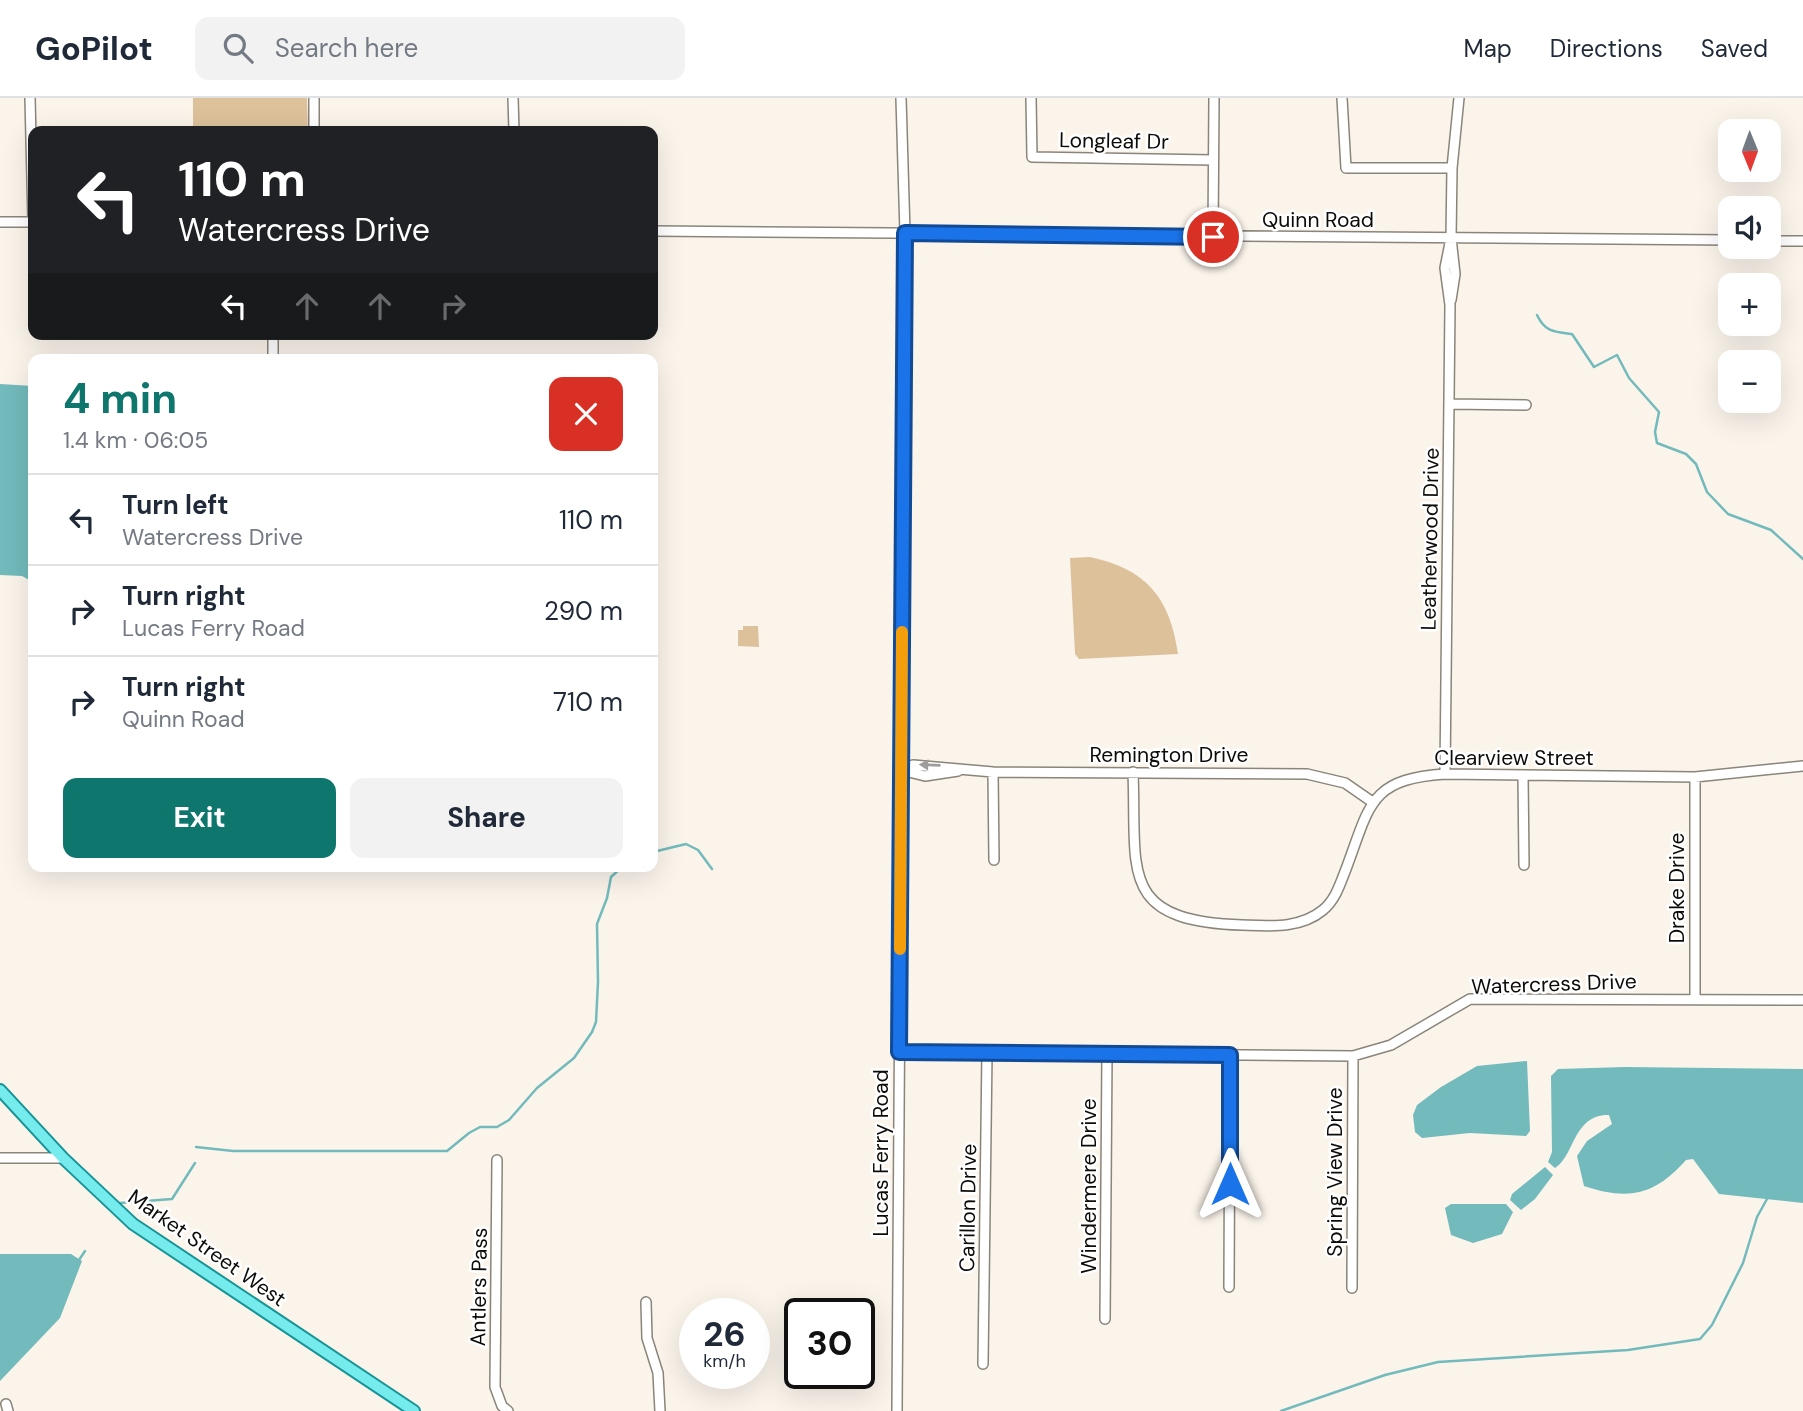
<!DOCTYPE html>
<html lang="en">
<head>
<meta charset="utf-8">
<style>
	body { margin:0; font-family:"DM Sans",sans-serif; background:#f2f2f3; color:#1f2937; height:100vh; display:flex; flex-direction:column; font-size:26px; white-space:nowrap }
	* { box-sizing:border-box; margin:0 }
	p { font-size:23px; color:#747a83 }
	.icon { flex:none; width:38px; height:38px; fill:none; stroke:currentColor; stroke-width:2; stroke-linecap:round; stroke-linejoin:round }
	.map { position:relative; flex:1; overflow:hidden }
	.side { position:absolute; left:28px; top:256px; width:630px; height:518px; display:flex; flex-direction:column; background:#fff; border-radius:14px; box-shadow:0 7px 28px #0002 }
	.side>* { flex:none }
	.banner { position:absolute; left:28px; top:28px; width:630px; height:214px; border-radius:14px; box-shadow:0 7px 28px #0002; background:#202124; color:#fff; overflow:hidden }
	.needle { width:46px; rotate:179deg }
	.controls { position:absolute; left:1718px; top:21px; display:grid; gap:14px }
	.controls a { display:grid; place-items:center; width:63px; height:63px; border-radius:14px; background:#fff; box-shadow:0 7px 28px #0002; font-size:35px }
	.speed { position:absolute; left:679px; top:1200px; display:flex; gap:14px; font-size:35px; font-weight:700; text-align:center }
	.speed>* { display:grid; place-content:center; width:91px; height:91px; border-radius:50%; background:#fff; box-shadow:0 7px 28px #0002; line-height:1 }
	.speed small { font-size:18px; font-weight:400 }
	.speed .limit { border:4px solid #111; border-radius:10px; background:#fff; color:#111 }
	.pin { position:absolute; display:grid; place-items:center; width:60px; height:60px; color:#fff; margin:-30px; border:4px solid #fff; border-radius:50%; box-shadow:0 2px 7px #0007 }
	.me { position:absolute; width:77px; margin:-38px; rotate:0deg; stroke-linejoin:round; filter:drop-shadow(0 0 5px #0008) }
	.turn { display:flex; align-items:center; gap:24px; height:147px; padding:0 35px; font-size:32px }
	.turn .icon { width:91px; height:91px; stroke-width:2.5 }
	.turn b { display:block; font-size:49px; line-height:60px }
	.lanes { display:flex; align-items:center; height:66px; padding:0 35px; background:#0003; justify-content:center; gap:35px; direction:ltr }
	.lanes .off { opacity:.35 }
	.round { display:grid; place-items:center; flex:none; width:74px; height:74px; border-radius:14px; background:#f2f2f3 }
	.overview { display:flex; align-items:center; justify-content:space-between; height:119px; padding:0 35px }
	h1 { font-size:42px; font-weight:700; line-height:52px; color:#0f766e }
	.button { display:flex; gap:14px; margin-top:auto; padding:14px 35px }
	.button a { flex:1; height:80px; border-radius:14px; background:#0f766e; color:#fff; font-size:28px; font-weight:700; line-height:80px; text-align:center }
	.button a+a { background:#f2f2f3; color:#1f2937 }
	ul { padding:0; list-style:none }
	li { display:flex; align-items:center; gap:21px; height:91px; padding:0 35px; border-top:2px solid #e0e1e3 }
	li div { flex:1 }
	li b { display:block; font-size:26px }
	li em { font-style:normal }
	header { display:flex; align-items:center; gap:42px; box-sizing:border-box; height:98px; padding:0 35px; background:#fff; border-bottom:2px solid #e0e1e3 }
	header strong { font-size:33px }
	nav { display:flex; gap:38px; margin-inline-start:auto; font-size:24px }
	.search { width:490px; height:63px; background:#f2f2f3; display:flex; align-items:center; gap:18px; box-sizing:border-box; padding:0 24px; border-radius:14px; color:#747a83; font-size:26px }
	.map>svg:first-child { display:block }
</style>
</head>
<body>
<header>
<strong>GoPilot</strong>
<div class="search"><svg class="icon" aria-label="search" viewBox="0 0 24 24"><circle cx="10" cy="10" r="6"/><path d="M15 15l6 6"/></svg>Search here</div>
<nav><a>Map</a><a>Directions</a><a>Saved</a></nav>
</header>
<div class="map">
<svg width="1803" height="1313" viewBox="0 0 1803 1313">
	<rect width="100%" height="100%" fill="#fbf4eb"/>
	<path fill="#dcc19b" d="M 193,0 L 307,0 L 308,33 L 193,33 Z
		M 1090,459 C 1146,471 1170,499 1178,556 L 1079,561 L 1075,556 L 1070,460 Z
		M 743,528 L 758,528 L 759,549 L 738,548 L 738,532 L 743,532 Z"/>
	<path fill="#72babc" d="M 0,286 L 33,288 L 33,484 L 22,478 L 0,477 Z
		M 1527,963 L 1530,1033 L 1526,1038 L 1470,1035 L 1422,1040 L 1415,1034 L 1413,1017 L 1417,1007 L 1441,989 L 1477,968 Z
		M 1625,969 L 1803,971 L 1803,1105 L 1719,1096 L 1693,1061 L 1686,1062 C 1655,1097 1629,1103 1584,1088 L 1577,1058 L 1587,1043 L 1612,1026 L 1609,1017 C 1573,1016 1575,1058 1555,1070 L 1548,1064 L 1552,1054 L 1551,978 L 1558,971 Z
		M 1545,1069 L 1553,1077 L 1535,1101 L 1521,1112 L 1510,1102 L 1512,1096 Z
		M 1451,1106 L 1506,1106 L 1513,1114 L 1502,1136 L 1473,1145 L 1451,1137 L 1445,1110 Z
		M 0,1156 L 71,1156 L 82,1163 L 60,1220 L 0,1283 Z"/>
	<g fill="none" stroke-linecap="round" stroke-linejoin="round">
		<path stroke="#72babc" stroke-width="2.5" d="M 1537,217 C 1545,234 1554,234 1572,236 L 1594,269 L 1617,257 L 1629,280 L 1659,314 L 1655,334 L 1657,345 L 1686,356 L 1696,366 L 1707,394 L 1728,416 L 1771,432 L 1803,461
			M 653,754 L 686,746 L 698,752 L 712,771
			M 196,1049 L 233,1053 L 447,1053 L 469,1035 L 480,1029 L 497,1029 L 509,1022 L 537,990 L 574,960 L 592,934 L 596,924 L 598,884 L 597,826 L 607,800 L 611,779 L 623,768
			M 120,1105 L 172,1101 L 195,1065
			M 79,1162 L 85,1153
			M 1281,1313 L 1385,1277 L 1438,1264 L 1628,1252 L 1700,1241 L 1712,1227 L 1743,1165 L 1757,1119 L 1767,1101"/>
		<g stroke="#8a847b" stroke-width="12">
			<path id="minor" d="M 30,0 L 33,124
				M 314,0 L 314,33
				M 513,0 L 514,33
				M 1031,0 L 1032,59 L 1213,62
				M 1342,0 L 1346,70 L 1452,70
				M 0,124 L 33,124
				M 653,133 L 1731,142
				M 1213,139 L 1214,0
				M 1769,143 L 1803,143
				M 1451,202 L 1455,176 L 1451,140 L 1452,70 L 1459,0
				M 273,236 L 273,261
				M 1449,306 L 1526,307
				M 901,672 L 913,667 L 993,674 L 1307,676 L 1345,685 L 1371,703
				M 901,672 L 925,678 L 958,673
				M 993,674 L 994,762
				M 1133,674 C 1137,773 1117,823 1242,827 C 1270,828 1300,831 1323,812 C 1336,801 1340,786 1346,771 C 1370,707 1369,681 1445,676 L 1695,679 L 1803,668
				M 1445,676 L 1450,207 L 1445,170 L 1451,140
				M 1523,677 L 1524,767
				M 1695,901 L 1695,679
				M 899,954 L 1353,958 L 1391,947 L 1470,901 L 1803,902
				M 0,1060 L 63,1060
				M 497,1062 L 495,1289 L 502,1308 L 508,1313
				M 1229,1189 L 1230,957
				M 1352,1190 L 1353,958
				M 646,1204 L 647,1240 L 658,1275 L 660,1313
				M 1105,1221 L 1107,955
				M 983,1266 L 987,954
				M 6,1306 L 8,1313
				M 897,1313 L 905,135 L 901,0"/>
		</g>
		<g stroke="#169496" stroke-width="14">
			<path id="major" d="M 0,992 L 63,1060 L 133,1126 L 414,1313"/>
		</g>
		<use href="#minor" stroke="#fff" stroke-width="9"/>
		<use href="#major" stroke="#76ebee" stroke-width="10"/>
	</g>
	<defs><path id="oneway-solid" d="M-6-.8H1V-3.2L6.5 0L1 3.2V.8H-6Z" transform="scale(1.75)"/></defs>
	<use fill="#9e9d9c" href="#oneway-solid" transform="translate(930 667) rotate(-178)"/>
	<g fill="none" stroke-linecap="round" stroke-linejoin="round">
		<g stroke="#114b97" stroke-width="18">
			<path id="route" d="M 1213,139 L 905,135 L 899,954 L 1230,957 L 1230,1086"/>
		</g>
		<use href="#route" stroke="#1a73e8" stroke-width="12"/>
		<path stroke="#f59e0b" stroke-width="12" d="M 900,851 L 902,534"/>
	</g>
	<g text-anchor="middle" stroke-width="5" stroke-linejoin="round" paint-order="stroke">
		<g font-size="21" fill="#0d0b08" stroke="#fff">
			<text transform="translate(1114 43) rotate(1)" y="7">Longleaf Dr</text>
			<text x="1318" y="129">Quinn Road</text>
			<text transform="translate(1430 441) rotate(-89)" y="7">Leatherwood Drive</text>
			<text x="1169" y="664">Remington Drive</text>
			<text x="1514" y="667">Clearview Street</text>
			<text transform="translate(1677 790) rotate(-90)" y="7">Drake Drive</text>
			<text transform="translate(1554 886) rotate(-2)" y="7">Watercress Drive</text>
			<text transform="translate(881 1055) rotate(-90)" y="7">Lucas Ferry Road</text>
			<text transform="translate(1335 1074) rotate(-90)" y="7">Spring View Drive</text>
			<text transform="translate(1089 1088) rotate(-90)" y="7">Windermere Drive</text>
			<text transform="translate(968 1110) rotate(-89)" y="7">Carillon Drive</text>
			<text transform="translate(207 1150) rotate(35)" y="7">Market Street West</text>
			<text transform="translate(479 1189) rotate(-89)" y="7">Antlers Pass</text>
		</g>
	</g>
</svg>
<div class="controls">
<a><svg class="needle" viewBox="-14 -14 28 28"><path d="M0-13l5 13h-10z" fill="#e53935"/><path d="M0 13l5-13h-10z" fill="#747a83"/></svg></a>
<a><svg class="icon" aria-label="sound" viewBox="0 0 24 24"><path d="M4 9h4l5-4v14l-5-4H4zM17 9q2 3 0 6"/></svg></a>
<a>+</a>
<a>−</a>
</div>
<div class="speed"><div>26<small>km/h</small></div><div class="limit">30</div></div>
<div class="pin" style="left:1213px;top:139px;background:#d93025"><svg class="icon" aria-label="arrive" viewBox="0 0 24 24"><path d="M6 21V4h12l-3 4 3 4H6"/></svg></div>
<svg class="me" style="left:1230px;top:1086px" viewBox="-20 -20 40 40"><path d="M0-17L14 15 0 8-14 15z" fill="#1a73e8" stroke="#fff" stroke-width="4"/></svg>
<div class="banner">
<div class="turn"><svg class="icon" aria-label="left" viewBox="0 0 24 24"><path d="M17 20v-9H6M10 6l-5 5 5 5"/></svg><div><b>110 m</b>Watercress Drive</div></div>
<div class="lanes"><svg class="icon" aria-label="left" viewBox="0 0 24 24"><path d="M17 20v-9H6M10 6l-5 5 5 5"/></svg><svg class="icon off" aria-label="ahead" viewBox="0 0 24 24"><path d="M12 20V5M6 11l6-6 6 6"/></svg><svg class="icon off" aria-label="ahead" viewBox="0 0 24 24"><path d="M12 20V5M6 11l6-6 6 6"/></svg><svg class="icon off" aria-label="right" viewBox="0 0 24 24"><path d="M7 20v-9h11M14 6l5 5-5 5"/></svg></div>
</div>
<section class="side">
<div class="overview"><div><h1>4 min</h1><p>1.4 km · 06:05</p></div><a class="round" style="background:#d93025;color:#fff"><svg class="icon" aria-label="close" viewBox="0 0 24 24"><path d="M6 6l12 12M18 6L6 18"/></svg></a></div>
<ul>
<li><svg class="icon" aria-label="left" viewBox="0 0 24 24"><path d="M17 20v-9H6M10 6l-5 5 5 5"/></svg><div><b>Turn left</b><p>Watercress Drive</p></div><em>110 m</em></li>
<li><svg class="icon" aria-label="right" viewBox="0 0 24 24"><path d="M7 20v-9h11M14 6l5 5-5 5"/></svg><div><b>Turn right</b><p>Lucas Ferry Road</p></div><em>290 m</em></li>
<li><svg class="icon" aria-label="right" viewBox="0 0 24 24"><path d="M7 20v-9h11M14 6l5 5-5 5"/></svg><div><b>Turn right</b><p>Quinn Road</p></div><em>710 m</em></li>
</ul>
<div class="button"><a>Exit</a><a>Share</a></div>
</section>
</div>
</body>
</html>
